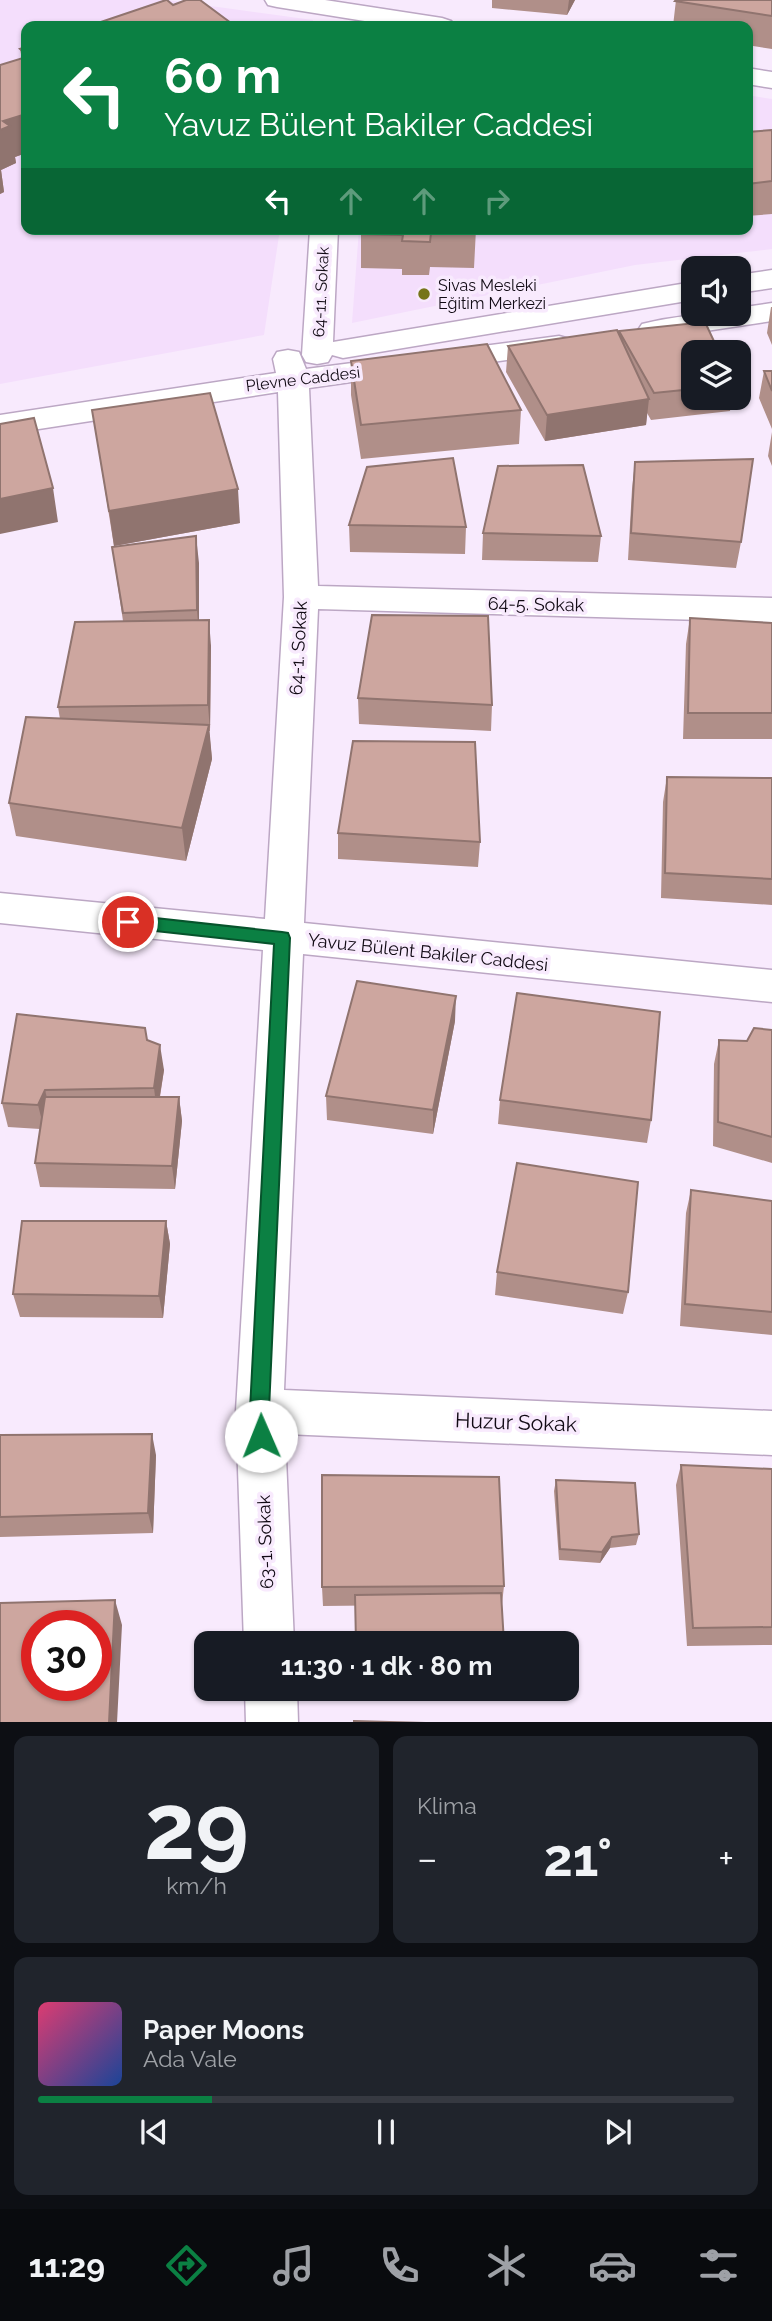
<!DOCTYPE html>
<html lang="tr">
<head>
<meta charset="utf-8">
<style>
	body { margin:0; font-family:Raleway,sans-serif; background:#20242c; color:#f1f3f6; height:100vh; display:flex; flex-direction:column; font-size:26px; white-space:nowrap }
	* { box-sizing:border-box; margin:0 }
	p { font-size:23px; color:#9ea1a6 }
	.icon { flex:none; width:38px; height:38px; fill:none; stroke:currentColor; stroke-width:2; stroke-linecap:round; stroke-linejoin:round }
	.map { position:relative; height:1722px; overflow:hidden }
	.sheet { display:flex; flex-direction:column; gap:14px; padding:14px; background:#0d0f14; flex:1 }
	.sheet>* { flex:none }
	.guide { position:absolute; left:21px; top:21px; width:732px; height:214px; border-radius:14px; box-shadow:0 2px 5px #0004; background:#0b8043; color:#fff; overflow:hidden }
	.controls { position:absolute; left:681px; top:256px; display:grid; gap:14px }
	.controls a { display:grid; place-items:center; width:70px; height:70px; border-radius:14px; background:#171b24; box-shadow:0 2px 5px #0004; font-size:35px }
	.speed { position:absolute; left:21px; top:1610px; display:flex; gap:14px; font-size:35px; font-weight:700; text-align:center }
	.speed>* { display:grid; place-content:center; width:91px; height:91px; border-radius:50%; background:#171b24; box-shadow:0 2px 5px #0004; line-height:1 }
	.speed .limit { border:10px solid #d22; background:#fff; color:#111 }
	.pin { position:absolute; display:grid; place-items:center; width:60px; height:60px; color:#fff; margin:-30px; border:4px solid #fff; border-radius:50%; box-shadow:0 2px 7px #0007 }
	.me { position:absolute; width:77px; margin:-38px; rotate:359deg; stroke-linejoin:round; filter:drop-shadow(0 0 5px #0008) }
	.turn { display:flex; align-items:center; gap:24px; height:147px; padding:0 28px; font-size:32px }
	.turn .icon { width:91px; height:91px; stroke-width:2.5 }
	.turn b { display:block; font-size:49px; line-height:60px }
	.lanes { display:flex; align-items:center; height:66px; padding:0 28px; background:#0003; justify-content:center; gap:35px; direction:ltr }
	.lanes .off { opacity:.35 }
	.big { font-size:52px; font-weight:700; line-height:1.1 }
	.sheet .widget { flex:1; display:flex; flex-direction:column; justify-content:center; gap:10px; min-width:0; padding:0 24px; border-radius:14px; background:#20242c }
	.sheet .dial { align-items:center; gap:0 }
	.dial b { font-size:91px; line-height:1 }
	.song { display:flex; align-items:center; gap:21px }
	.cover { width:84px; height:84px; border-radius:10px; background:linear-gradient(135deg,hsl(340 70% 55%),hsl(220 70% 35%)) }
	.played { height:7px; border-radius:4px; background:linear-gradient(90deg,#0b8043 25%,#363941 25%) }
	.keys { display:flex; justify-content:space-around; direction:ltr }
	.heat { display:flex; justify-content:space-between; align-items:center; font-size:38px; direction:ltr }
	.sheet .tiles { flex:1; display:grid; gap:14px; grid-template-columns:1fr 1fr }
	.widget:last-child { grid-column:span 2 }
	.trip { position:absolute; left:194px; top:1631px; width:385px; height:70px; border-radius:14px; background:#171b24; box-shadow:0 2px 5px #0004; font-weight:700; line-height:70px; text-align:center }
	.menu { display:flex; height:112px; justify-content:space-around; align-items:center; background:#090b0e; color:#9ea1a6 }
	.menu .icon { width:49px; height:49px }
	.menu .on { color:#0b8043 }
	.menu b { font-size:32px; color:#f1f3f6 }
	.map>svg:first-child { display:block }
</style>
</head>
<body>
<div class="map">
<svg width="772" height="1723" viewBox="0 0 772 1723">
	<rect width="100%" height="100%" fill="#f8eafd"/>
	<path fill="#f4defc" d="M 0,0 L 167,0 L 313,20 L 312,26 L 26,26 L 26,229 L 280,229 L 264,335 L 0,384 Z
		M 747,95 L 772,99 L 772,249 L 635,265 L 352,323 L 359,229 L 747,229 Z"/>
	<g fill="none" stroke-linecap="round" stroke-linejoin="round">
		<g stroke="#bca7c4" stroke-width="3">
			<path id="minor" d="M 265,0 L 325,0 L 442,18 L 451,21 L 455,26 L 396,26 L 277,7 L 268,5 Z
				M 747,68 L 772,72 L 772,88 L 747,84 Z
				M 310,229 L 338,229 L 333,342 L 693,282 L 693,300 L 343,358 L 332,355 L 328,362 L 317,364 L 306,362 L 302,355 Z
				M 772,270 L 772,288 L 738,293 L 738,275 Z
				M 772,303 L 772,321 L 653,339 L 642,336 L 638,330 L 642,324 C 674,316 706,313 738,313 L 738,308 Z
				M 559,336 L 570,339 L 574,345 L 570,351 L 309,388 L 318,586 L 772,598 L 772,622 L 318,609 L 304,923 L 772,970 L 772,1002 L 303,954 L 284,1390 L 772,1411 L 772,1455 L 285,1434 L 294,1643 L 244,1643 L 236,1411 L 263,950 L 0,923 L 0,893 L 265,919 L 284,597 L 278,392 L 0,435 L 0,415 L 276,373 L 273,359 L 277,352 L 288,350 L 299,352 L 306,369 Z
				M 245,1689 L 297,1689 L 298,1723 L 246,1723 Z"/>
		</g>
		<use href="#minor" fill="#fff" fill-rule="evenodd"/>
	</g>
	<path fill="#b08f89" d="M 492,0 L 575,0 L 567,15 L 492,8 Z
		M 676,0 L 772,0 L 772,49 L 747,45 L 747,26 L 673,26 Z
		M 26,47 L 26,153 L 15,157 L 16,163 L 1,170 L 4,192 L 0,194 L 0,65 L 22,59 L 20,49 Z
		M 772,130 L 772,214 L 747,216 L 747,132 Z
		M 476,229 L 474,268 L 430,267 L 429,275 L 402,275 L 402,269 L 361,268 L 361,234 Z
		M 771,307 L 772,307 L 772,345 L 767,333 Z
		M 619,331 L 693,352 L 693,397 L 732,397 L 730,411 L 651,420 L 647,413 L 646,425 L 545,441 L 506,372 L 508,346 L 618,333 Z
		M 351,361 L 521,410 L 519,444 L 361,459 L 351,395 Z
		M 764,371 L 772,371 L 772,429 L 759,398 Z
		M 92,410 L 240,523 L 114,546 Z
		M 772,432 L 772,466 L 768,456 Z
		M 635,462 L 741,542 L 736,568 L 628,560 L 632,489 Z
		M 349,525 L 466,527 L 465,554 L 350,552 Z
		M 483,533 L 601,536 L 598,562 L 482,560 Z
		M 112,547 L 199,563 L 199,620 L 211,646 L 210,731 L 209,731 L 212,759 L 186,861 L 16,836 L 9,803 L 60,719 L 58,707 L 123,621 Z
		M 690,618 L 772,623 L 772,739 L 683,739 L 686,644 Z
		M 358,698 L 492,705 L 491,731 L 359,724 Z
		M 667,777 L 772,778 L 772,905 L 661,898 L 663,802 Z
		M 338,833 L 480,842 L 478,867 L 338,859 Z
		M 455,1021 L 433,1134 L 327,1120 L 326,1096 Z
		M 772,1030 L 772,1163 L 713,1146 L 714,1064 L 719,1040 L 747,1041 Z
		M 147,1040 L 164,1070 L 160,1097 L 179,1097 L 182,1121 L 175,1189 L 40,1187 L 35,1163 L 40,1129 L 8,1127 L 2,1103 Z
		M 500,1100 L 651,1120 L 647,1143 L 498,1124 Z
		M 691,1190 L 772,1201 L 772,1335 L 680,1326 L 686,1213 Z
		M 166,1221 L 170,1244 L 163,1318 L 20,1317 L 13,1294 Z
		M 497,1272 L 628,1292 L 623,1314 L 495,1295 Z
		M 0,1435 L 156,1455 L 153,1533 L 0,1537 Z
		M 681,1465 L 772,1469 L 772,1645 L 687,1646 L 676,1485 Z
		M 556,1480 L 639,1534 L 636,1545 L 610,1548 L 600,1563 L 559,1560 L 554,1491 Z
		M 504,1586 L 502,1604 L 323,1606 L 322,1587 Z
		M 356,1689 L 505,1689 L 504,1700 L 356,1701 Z"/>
	<path fill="#90746f" d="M 569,0 L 575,0 L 567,15 Z
		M 26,114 L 26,153 L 15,157 L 16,163 L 1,170 L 4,192 L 0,194 L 0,130 L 3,121 Z
		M 649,399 L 646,425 L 545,441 L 547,415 Z
		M 53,488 L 58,522 L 0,534 L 0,499 Z
		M 238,489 L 240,523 L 114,546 L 109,511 Z
		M 196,536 L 199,563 L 199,636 L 197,610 Z
		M 209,620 L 211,646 L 210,731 L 208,705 Z
		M 209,725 L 212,759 L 186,861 L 182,828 Z
		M 456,996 L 455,1021 L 433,1134 L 433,1110 Z
		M 160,1045 L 164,1070 L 157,1113 L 154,1088 Z
		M 45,1090 L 51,1114 L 44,1129 L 38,1105 Z
		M 179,1097 L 182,1121 L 175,1189 L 172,1166 Z
		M 166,1221 L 170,1244 L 163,1318 L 159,1296 Z
		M 152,1434 L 156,1455 L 153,1533 L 148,1513 Z
		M 612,1537 L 610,1548 L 600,1563 L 602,1552 Z
		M 115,1600 L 122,1625 L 117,1723 L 109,1723 Z"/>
	<path fill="#cda69f" stroke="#90746f" stroke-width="2" fill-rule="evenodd" d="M 166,0 L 167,0 L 173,5 L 186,0 L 200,0 L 235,26 L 89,26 Z
		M 676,0 L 772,0 L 772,16 L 675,1 Z
		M 26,47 L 26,54 L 20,49 Z
		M 26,57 L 26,114 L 3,121 L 10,126 L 0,130 L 0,65 Z
		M 772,130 L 772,181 L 747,184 L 747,132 Z
		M 361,229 L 476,229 L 476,234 L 431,233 L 430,242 L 402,241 L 403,235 L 361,234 Z
		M 705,322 L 719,352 L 693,352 L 693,389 L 654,393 L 619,331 Z
		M 617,330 L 649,399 L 547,415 L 508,346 Z
		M 487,344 L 521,410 L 361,425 L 351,361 Z
		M 764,371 L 772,371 L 772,391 Z
		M 210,393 L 238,489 L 109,511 L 92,410 Z
		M 34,418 L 53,488 L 0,499 L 0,424 Z
		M 453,458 L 466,527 L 349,525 L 367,467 Z
		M 753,459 L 741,542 L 631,533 L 635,462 Z
		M 583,465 L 601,536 L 483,533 L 498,466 Z
		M 196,536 L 197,610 L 123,613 L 112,547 Z
		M 372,615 L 488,616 L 492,705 L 358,698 Z
		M 690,618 L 772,623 L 772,713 L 688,713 Z
		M 209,620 L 208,705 L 58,707 L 75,622 Z
		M 26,717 L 209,725 L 182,828 L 9,803 Z
		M 353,741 L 475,742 L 480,842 L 338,833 Z
		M 667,777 L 772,778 L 772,879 L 665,873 Z
		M 357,981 L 456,996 L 433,1110 L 326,1096 Z
		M 517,993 L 660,1012 L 651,1120 L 500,1100 Z
		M 17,1014 L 145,1028 L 147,1040 L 160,1045 L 154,1088 L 45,1090 L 38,1105 L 2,1103 Z
		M 754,1028 L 772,1030 L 772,1137 L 718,1122 L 719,1040 L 747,1041 Z
		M 45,1097 L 179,1097 L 172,1166 L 35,1163 Z
		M 517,1163 L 638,1182 L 628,1292 L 497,1272 Z
		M 691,1190 L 772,1201 L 772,1312 L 685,1304 Z
		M 22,1221 L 166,1221 L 159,1296 L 13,1294 Z
		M 152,1434 L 148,1513 L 0,1517 L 0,1435 Z
		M 681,1465 L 772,1469 L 772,1627 L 693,1628 Z
		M 322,1475 L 499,1477 L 504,1586 L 322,1587 Z
		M 556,1480 L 635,1483 L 639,1534 L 612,1537 L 602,1552 L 560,1549 Z
		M 501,1593 L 504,1643 L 356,1643 L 355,1595 Z
		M 115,1600 L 109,1723 L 0,1723 L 0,1603 ZM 37,1626 L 96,1626 L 96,1685 L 37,1685 Z
		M 354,1721 L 426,1723 L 354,1723 Z"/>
	<path fill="#0b8043" stroke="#07532c" stroke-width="2" d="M 128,915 L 282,932 L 288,933 L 290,938 L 269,1410 L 271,1436 L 268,1443 L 261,1446 L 254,1443 L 250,1410 L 274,944 L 128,928 L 120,922 Z"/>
	<circle fill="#767419" stroke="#f8eafd" stroke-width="2.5" cx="424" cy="294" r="7"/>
	<g text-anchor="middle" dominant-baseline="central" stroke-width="7" stroke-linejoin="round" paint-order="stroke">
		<g font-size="16" fill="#110a14" stroke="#f8eafd" text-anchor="start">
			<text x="438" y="285">Sivas Mesleki<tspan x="438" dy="18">Eğitim Merkezi</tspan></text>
		</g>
		<g font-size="16" fill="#110a14" stroke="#f8eafd">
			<text transform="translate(321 292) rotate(-87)">64-11. Sokak</text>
			<text transform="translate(303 379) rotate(-7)">Plevne Caddesi</text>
		</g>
		<g font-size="18" fill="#110a14" stroke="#f8eafd">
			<text transform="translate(536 604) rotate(1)">64-5. Sokak</text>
			<text transform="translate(298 648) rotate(-87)">64-1. Sokak</text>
			<text transform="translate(428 952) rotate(6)">Yavuz Bülent Bakiler Caddesi</text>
			<text transform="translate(265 1542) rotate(-92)">63-1. Sokak</text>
		</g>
		<g font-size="21" fill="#110a14" stroke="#f8eafd">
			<text transform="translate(516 1422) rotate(2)">Huzur Sokak</text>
		</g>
	</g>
</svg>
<div class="controls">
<a><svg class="icon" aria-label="sound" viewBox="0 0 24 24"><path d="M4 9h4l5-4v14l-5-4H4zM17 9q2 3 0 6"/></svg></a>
<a><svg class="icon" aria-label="layers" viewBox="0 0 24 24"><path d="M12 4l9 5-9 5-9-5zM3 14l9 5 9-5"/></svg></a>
</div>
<div class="speed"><div class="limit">30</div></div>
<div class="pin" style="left:128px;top:922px;background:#d93025"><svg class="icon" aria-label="arrive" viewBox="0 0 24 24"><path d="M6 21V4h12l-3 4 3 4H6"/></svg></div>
<svg class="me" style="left:261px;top:1436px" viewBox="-20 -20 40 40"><circle r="19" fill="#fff"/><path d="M0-13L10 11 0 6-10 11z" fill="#0b8043"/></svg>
<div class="trip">11:30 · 1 dk · 80 m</div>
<div class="guide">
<div class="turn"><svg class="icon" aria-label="left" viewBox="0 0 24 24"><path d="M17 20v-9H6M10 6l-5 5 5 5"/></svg><div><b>60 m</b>Yavuz Bülent Bakiler Caddesi</div></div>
<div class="lanes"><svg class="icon" aria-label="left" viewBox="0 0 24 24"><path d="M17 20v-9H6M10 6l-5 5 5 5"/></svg><svg class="icon off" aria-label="ahead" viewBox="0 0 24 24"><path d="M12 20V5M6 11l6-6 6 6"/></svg><svg class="icon off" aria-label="ahead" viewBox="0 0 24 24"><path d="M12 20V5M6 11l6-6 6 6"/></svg><svg class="icon off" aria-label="right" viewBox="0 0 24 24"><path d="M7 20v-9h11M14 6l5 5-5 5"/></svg></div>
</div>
</div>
<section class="sheet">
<div class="tiles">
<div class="widget dial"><b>29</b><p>km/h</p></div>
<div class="widget"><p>Klima</p>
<div class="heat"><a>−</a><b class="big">21°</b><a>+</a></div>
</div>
<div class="widget">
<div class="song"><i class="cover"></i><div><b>Paper Moons</b><p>Ada Vale</p></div></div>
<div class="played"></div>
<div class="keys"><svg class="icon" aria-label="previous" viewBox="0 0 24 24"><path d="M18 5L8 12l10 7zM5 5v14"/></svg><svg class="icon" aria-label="pause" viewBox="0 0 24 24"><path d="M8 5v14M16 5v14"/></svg><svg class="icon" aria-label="next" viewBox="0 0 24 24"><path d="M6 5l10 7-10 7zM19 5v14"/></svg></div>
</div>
</div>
</section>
<nav class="menu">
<b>11:29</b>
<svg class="icon on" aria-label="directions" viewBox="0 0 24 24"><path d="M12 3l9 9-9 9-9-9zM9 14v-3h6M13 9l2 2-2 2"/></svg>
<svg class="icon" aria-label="music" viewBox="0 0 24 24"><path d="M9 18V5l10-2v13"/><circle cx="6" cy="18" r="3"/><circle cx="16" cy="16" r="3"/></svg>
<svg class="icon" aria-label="phone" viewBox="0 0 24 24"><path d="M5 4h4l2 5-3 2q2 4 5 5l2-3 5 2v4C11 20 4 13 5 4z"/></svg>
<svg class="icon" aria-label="climate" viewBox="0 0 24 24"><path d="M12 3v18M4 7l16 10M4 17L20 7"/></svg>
<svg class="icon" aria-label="car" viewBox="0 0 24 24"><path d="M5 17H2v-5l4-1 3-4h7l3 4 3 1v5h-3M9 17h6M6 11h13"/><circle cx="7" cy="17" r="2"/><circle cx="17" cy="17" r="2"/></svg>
<svg class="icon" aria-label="filters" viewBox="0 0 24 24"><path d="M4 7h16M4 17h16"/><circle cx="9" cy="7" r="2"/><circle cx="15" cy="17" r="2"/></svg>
</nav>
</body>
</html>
